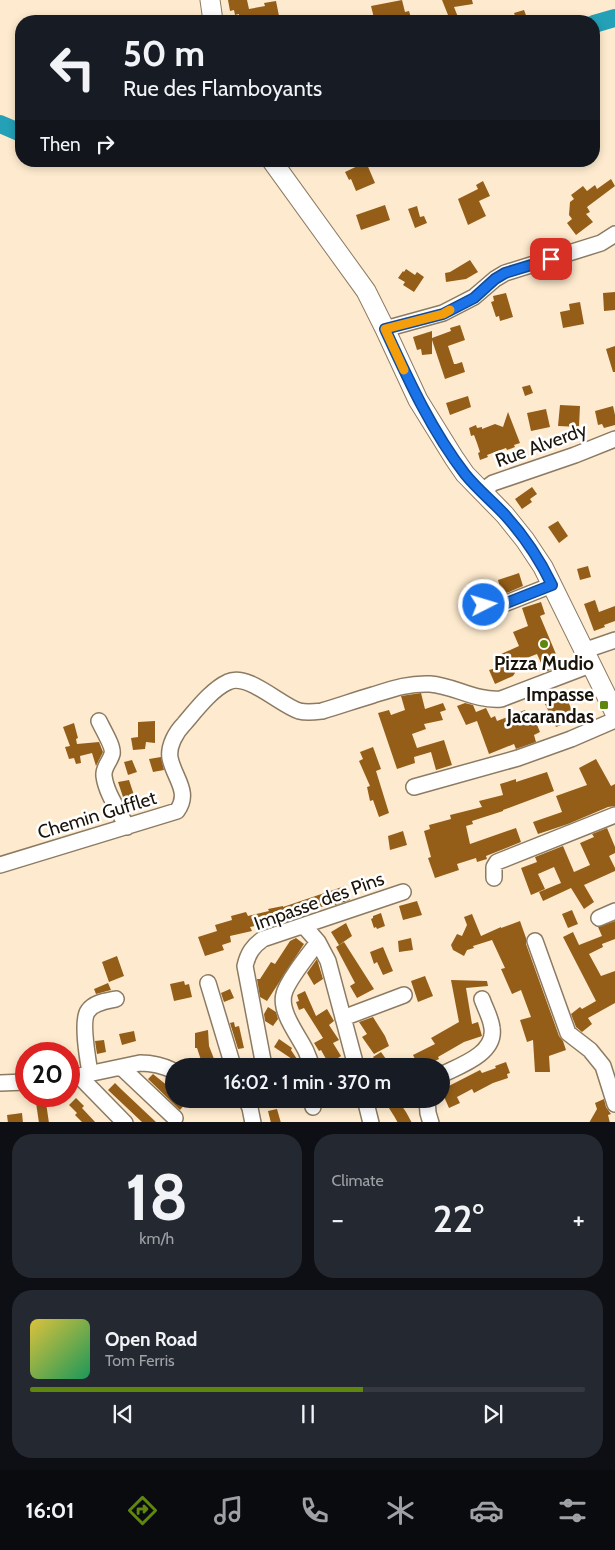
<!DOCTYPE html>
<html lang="en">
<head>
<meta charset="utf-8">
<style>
	body { margin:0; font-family:Cabin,sans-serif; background:#242831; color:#f1f3f6; height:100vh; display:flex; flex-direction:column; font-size:19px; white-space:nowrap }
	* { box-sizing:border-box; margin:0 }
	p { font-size:16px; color:#9ea1a6 }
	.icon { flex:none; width:28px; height:28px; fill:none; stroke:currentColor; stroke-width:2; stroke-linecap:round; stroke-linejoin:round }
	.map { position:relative; height:1122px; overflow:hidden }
	.sheet { display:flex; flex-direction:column; gap:12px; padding:12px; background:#0d0f14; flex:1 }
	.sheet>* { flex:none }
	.hud { position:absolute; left:15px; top:15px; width:585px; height:152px; border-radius:20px; box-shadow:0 2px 8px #0003; background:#171b24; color:#f1f3f6; overflow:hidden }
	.speed { position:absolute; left:15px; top:1042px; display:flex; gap:10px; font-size:25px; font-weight:700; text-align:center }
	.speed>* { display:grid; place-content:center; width:65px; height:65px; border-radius:50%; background:#171b24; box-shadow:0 2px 8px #0003; line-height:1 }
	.speed .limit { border:8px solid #d22; background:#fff; color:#111 }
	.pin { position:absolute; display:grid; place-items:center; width:42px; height:42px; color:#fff; margin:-21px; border-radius:10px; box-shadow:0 2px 8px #0006 }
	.me { position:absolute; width:55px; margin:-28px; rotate:85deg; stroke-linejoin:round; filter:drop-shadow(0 0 4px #0008) }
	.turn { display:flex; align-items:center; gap:18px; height:105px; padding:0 25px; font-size:22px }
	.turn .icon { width:65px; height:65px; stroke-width:2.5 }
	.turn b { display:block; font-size:35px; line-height:42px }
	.then { display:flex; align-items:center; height:48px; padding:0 25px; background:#0003; gap:10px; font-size:19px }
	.big { font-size:38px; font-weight:600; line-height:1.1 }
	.sheet .widget { flex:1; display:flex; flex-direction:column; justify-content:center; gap:8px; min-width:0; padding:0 18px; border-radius:20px; background:#242831 }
	.sheet .dial { align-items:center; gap:0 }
	.dial b { font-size:65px; line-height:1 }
	.song { display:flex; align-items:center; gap:15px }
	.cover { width:60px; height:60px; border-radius:8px; background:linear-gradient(135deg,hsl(50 70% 55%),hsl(150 70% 35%)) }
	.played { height:5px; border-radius:2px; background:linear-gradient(90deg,#5f860d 60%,#363941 60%) }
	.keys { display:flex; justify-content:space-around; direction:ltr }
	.heat { display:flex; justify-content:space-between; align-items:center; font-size:28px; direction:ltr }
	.sheet .tiles { flex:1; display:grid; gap:12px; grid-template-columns:1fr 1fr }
	.widget:last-child { grid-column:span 2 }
	.trip { position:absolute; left:165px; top:1058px; width:285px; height:50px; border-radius:25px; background:#171b24; box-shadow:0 2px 8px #0003; font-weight:600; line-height:50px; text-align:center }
	.menu { display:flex; height:80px; justify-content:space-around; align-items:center; background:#090b0e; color:#9ea1a6 }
	.menu .icon { width:35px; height:35px }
	.menu .active { color:#5f860d }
	.menu b { font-size:22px; color:#f1f3f6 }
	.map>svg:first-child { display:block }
</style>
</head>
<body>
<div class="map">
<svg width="615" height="1123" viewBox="0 0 615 1123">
	<rect width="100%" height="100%" fill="#feebcf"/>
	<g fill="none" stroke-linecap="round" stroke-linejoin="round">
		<path stroke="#24a1b7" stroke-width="18" d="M 594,24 L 615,18
			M 0,124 L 21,133"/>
	</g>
	<path fill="#945e18" d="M 228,0 L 247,0 L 249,9 L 265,6 L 264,3 L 276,1 L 280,21 L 239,21 L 239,14 L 235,15 L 234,10 L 230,11 Z
		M 402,0 L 405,12 L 409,11 L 412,21 L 383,21 L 383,16 L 374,18 L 371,6 Z
		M 442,0 L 472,0 L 473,4 L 454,7 L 458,17 L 450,20 Z
		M 524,10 L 527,18 L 517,21 L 514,13 Z
		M 366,162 L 375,183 L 356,191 L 351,179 L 349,180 L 345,172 Z
		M 611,179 L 615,186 L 587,207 L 590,212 L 586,214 L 593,222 L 576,235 L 567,223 L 572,219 L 569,215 L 570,202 L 574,199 L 571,195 L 583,186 L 587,191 L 595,185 L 597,189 Z
		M 483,181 L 490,196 L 479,201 L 486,216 L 468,225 L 458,199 L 478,189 L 476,185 Z
		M 385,205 L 390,220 L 361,230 L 356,215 Z
		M 417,206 L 420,217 L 424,216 L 427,223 L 415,228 L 408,209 Z
		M 470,260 L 478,272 L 466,279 L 446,282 L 445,273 L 450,272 Z
		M 406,269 L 415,275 L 417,272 L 424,277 L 414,292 L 403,285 L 405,282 L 398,278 L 403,271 L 404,272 Z
		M 615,292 L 615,310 L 604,311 L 603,293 Z
		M 506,293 L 513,317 L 500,321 L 499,316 L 496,317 L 491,302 L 494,301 L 493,296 Z
		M 580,302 L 584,324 L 563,328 L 560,312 L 570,310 L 569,304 Z
		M 460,325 L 465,340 L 448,346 L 454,364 L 456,364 L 462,362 L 465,372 L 445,379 L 432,340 L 432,354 L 422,355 L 421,349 L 417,350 L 413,337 L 432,331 L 432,338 L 451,331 L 450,328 Z
		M 615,346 L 615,372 L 613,372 L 606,349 Z
		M 530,385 L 533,393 L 525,396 L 522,387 Z
		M 468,396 L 471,407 L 450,415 L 446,403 Z
		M 560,405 L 580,406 L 579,427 L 558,426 Z
		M 613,406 L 615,415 L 615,425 L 604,428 L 602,424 L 598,425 L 595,411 Z
		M 546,409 L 550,427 L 531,431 L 527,413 Z
		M 508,412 L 520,443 L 514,445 L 515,447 L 507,450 L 506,448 L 487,455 L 488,457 L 480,460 L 478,453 L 480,452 L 477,443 L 474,435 L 471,436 L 469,428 L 476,425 L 477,428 L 482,427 L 482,429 L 495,424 L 503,427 Z
		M 532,487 L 537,494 L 530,499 L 532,502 L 522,509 L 515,499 Z
		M 558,521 L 568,536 L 559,543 L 548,527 Z
		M 588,566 L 591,577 L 580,580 L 577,569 Z
		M 519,573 L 523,586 L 502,595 L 498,580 Z
		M 474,584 L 479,597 L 475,601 L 471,603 L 465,587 Z
		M 595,600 L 599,612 L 615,606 L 615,621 L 604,625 L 605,627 L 594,631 L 584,604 Z
		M 541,602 L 545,614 L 540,616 L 561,666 L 545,672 L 537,654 L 519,661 L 518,665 L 512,667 L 515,673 L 513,676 L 495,684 L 489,670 L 496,668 L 501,654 L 519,646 L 513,632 L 528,626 L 522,608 Z
		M 421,693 L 425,709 L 443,703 L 446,710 L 440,712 L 443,720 L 424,724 L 426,729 L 412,734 L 417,748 L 444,740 L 452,765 L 436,770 L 431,752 L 414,757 L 415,763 L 397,769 L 378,713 L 389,710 L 391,715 L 405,710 L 401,696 Z
		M 565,695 L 576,719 L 556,727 L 545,704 Z
		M 465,703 L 473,705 L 476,712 L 486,708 L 491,718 L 495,716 L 497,721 L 525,710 L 528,717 L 533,715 L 540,732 L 534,735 L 536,742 L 516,749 L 514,744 L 489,754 L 477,721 L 466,725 L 457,706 Z
		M 155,721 L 155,743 L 146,742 L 145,749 L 133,750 L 131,738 L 138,737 L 138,722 Z
		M 74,723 L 78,738 L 76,739 L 77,744 L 99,742 L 103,752 L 96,766 L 92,753 L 80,756 L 81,763 L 76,764 L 74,758 L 69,759 L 65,747 L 70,746 L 63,727 Z
		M 373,747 L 381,769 L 376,771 L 389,813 L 379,817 L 373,800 L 370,801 L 367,787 L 370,786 L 359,761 L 363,759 L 360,752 Z
		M 161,757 L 164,770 L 153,772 L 149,759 Z
		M 596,759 L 611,786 L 615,784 L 615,806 L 608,807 L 568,824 L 538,834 L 533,822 L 562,812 L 556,796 L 587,785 L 579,768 Z
		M 132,760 L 137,772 L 128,775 L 124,762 Z
		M 547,772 L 554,791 L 503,810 L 503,811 L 472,821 L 473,824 L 466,826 L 470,844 L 516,828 L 521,842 L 486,856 L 487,859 L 477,862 L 476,858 L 457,864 L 459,870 L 435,878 L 428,858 L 431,857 L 424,831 L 430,829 L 429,825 L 451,819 L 450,815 L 482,807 L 479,801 L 503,795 L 500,784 L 516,779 L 516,782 Z
		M 129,780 L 137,804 L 126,806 L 118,782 Z
		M 607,828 L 615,847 L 615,853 L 609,856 L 615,868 L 615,871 L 584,885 L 594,902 L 584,909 L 571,888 L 543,901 L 539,892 L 561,883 L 554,867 L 538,874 L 545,889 L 531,895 L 521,868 L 537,862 L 535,857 L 563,846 L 574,872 L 590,865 L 580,843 L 594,837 L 592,834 Z
		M 403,831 L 407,845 L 390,850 L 388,836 Z
		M 345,886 L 350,900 L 335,905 L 334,903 L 314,909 L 313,907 L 285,916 L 286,919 L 250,927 L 252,931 L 230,936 L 231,942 L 222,945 L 224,950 L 205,956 L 198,937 L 217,931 L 215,925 L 232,920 L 231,916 L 246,912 L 248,916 L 269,911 L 268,909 L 283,906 L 283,907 Z
		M 417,901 L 422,915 L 403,920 L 399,906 Z
		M 572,910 L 578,924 L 568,928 L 562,914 Z
		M 381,913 L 385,926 L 377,929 L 376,927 L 374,928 L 371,919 L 373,918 L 373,916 Z
		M 472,914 L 481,936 L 501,927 L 501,928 L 520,921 L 526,938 L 526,944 L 559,1036 L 563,1041 L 566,1050 L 549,1056 L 550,1072 L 535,1072 L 533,1040 L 527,1042 L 520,1020 L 531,1017 L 521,990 L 512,994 L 501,969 L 505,968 L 492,940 L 473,946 L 474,948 L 467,950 L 464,956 L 453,950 L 451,945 L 457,934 L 462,936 L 467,925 L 464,917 Z
		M 615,921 L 615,939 L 602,944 L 603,947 L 589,954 L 601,976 L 615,971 L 615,1003 L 588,1018 L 592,1024 L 582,1032 L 576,1027 L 571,1014 L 580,1007 L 582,1009 L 596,1001 L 563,937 L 573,932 L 579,945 L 602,936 L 598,927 Z
		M 346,923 L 352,936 L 339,945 L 331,932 Z
		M 296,938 L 304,944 L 267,1001 L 260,997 L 257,979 L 260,979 L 271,962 L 275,964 L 290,941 Z
		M 411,938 L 413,950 L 399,952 L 398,941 Z
		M 344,942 L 374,989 L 357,998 L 350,986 L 355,983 L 336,947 Z
		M 383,947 L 393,971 L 383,975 L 377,962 L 374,964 L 370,952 Z
		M 117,956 L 124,976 L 109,982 L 102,962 Z
		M 317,959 L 323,979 L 314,985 L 307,973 Z
		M 425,976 L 433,996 L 418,1002 L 411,981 Z
		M 451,980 L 487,981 L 488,986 L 466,988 L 472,1024 L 478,1022 L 482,1036 L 464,1042 L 438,1057 L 439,1059 L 425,1066 L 422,1062 L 418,1065 L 413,1055 L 435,1044 L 431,1038 L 459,1022 Z
		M 184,981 L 185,985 L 189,984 L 192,997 L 174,1001 L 170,984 Z
		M 108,983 L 111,990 L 96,994 L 94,989 Z
		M 230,989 L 234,998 L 224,1002 L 221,993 Z
		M 305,991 L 316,1016 L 327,1009 L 334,1021 L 329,1025 L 339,1040 L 333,1043 L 341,1056 L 335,1060 L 339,1066 L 330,1066 L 321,1050 L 319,1051 L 314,1043 L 323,1038 L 304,1008 L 299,1010 L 296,1002 L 299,1001 L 297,995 Z
		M 268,1007 L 276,1012 L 278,1019 L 273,1026 L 265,1021 L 264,1014 Z
		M 373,1017 L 385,1036 L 389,1046 L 374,1054 L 362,1037 L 367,1034 L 359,1022 Z
		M 234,1022 L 235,1027 L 239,1026 L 244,1048 L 238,1049 L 230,1023 Z
		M 208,1030 L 209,1046 L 216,1064 L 203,1066 L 197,1048 L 195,1048 L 195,1033 Z
		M 134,1031 L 136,1041 L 122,1045 L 119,1034 Z
		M 279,1039 L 292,1048 L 291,1050 L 301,1065 L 274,1047 Z
		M 104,1040 L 106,1052 L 97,1054 L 95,1041 Z
		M 381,1052 L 391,1066 L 368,1066 L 376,1061 L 373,1057 Z
		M 506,1062 L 510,1073 L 507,1074 L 508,1078 L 493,1083 L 474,1093 L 472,1089 L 457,1097 L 460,1103 L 449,1108 L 441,1090 L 480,1070 L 482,1073 L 496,1068 L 495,1066 Z
		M 153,1074 L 174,1091 L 174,1099 L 182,1099 L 186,1103 L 180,1110 L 148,1079 Z
		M 115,1083 L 122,1090 L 157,1123 L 143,1123 L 108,1090 Z
		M 35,1096 L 45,1096 L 49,1123 L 39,1123 Z
		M 76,1098 L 84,1106 L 79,1111 L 82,1108 L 96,1123 L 83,1123 L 75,1115 L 77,1113 L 69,1105 Z
		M 397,1099 L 406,1112 L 412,1123 L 398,1123 L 394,1116 L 387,1105 Z
		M 604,1099 L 606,1107 L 611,1114 L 608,1115 L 610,1123 L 589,1123 L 597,1109 L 595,1103 Z
		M 277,1109 L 281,1123 L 271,1123 L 268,1111 Z
		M 22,1113 L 23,1123 L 8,1123 L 7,1115 Z"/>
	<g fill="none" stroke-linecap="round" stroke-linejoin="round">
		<g stroke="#8c7b62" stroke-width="18">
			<path id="minor" d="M 385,329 L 443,313 L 474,297 L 495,279 L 505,273 L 601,243 L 615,234
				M 481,492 L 493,483 L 575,455 L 615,439
				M 484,605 L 504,604 L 552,585
				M 583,651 L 615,640
				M 99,721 C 102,728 114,747 112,754 C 110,762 103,767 104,776 C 106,793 119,811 127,827
				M 414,787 L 518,758 L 571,739 L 615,720
				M 0,865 L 177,811 C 191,792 174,778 170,758 C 168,746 176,732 184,724 C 196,710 212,689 228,682 C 247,672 280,705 299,711 C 307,713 314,712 322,711 C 339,706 356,700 373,695 C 392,689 409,683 430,684 C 455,686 475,701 501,699 L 590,665
				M 494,878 L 494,867 L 497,862 L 615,815
				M 599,918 L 615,911
				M 304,926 L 318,942 L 328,961 L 356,1066
				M 535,941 L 568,1033 L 590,1050 L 603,1066 L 615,1104
				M 208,983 L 233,1066
				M 343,1018 L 404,995
				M 264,1066 L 245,966 C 248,953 253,946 263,939 L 403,892
				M 312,1066 C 310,1061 308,1056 306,1051 C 299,1036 279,1012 284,994 C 287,981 309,954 318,942
				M 121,1067 L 175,1118
				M 90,1073 C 88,1061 81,1020 88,1011 C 94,1002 107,1001 116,999
				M 441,1075 C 459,1066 496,1054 492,1028 C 491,1018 485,1008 482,999
				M 79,1076 L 125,1123
				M 69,1078 L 140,1063 C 153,1063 162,1065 174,1071
				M 0,1083 L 26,1082
				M 246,1099 L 250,1108 L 253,1123
				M 365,1099 L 371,1123
				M 427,1099 L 428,1113 L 431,1123
				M 313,1107 L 314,1099"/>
		</g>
		<g stroke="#8c7b62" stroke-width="21">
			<path id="major" d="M 210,0 L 213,21
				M 272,161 L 366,291 L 385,329 L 418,400 L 454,458 L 465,474 L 505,515 L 525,540 L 543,567 L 615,713"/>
		</g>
		<use href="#minor" stroke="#fff" stroke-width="15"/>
		<use href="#major" stroke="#fff" stroke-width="19"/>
	</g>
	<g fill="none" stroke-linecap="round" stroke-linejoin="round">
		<g stroke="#114b97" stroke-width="12">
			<path id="route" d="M 484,605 L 504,604 L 552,585 C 540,560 524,536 505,515 C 492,501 477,489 465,474 C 431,430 408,379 385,329 L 443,314 L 474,298 L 495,279 L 505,273 L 551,259"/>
		</g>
		<use href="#route" stroke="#1a73e8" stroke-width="9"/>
		<path stroke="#f59e0b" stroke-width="9" d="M 404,370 L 385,329 L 443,314 L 450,310"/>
	</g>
	<g fill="#5f860d" stroke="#fff" stroke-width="2">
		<circle cx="544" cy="644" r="5"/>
		<rect x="599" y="700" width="10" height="10" rx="2.5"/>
	</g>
	<g text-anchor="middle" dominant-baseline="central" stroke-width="5" stroke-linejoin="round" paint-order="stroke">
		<g font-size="19" fill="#1a1309" stroke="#fff">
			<text transform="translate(541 445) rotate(-20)">Rue Alverdy</text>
			<text transform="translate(97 815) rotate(-17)">Chemin Gufflet</text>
			<text transform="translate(319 901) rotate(-20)">Impasse des Pins</text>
		</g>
		<g font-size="19" font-weight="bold" fill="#1a1309" stroke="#fff">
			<text x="544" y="663">Pizza Mudio</text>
			<text x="594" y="694" text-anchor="end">Impasse<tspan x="594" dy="22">Jacarandas</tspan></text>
		</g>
	</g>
</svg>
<div class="speed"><div class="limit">20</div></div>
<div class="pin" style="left:551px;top:259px;background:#d93025"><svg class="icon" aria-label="arrive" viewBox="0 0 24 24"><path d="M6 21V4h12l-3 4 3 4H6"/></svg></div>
<svg class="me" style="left:484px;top:605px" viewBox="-20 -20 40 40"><circle r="17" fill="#1a73e8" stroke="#fff" stroke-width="3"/><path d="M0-11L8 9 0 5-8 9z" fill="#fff"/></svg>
<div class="trip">16:02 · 1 min · 370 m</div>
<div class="hud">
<div class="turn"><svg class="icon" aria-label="left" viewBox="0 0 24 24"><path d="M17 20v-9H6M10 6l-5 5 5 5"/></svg><div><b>50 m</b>Rue des Flamboyants</div></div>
<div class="then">Then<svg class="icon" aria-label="right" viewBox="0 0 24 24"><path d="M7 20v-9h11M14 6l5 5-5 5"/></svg></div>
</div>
</div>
<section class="sheet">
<div class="tiles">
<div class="widget dial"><b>18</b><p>km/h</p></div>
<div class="widget"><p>Climate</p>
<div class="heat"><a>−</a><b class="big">22°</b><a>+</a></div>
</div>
<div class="widget">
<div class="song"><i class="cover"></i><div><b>Open Road</b><p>Tom Ferris</p></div></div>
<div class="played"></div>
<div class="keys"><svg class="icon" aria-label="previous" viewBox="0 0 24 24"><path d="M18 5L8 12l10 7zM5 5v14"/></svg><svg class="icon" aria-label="pause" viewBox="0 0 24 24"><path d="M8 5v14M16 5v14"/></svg><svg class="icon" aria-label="next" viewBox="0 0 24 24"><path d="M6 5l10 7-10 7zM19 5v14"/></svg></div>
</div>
</div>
</section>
<nav class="menu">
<b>16:01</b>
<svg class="icon active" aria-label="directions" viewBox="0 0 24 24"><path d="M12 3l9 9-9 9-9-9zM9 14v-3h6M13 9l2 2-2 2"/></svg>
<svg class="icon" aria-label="music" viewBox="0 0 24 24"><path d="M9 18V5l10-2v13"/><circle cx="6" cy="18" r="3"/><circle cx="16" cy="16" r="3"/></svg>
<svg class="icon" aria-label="phone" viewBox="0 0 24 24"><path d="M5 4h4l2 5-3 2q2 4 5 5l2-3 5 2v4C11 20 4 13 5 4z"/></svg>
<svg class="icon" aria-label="climate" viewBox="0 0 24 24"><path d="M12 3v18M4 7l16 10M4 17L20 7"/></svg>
<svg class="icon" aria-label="car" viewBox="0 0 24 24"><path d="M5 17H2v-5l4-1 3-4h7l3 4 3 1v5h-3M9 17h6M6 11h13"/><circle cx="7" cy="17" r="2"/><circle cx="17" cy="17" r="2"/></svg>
<svg class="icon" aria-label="filters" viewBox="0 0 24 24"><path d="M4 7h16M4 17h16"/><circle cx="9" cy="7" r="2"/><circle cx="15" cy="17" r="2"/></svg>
</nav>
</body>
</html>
